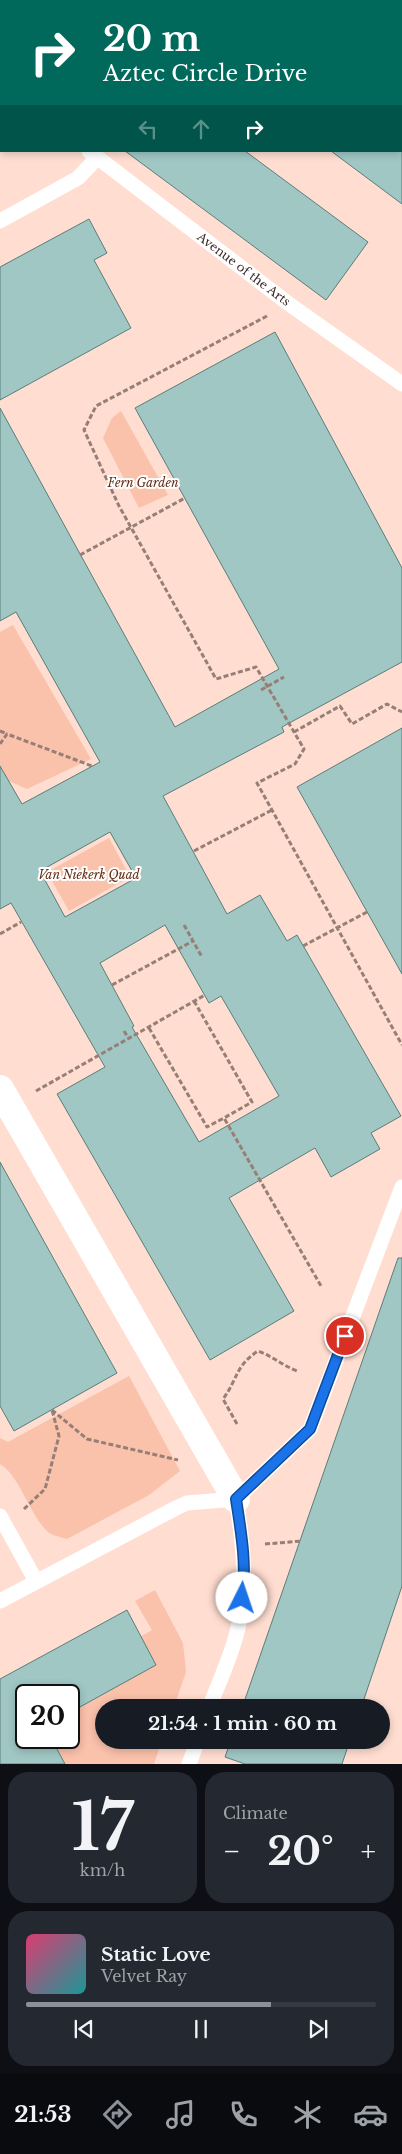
<!DOCTYPE html>
<html lang="en">
<head>
<meta charset="utf-8">
<style>
	body { margin:0; font-family:"Libre Baskerville",serif; background:#242831; color:#f1f3f6; height:100vh; display:flex; flex-direction:column; font-size:19px; white-space:nowrap }
	* { box-sizing:border-box; margin:0 }
	p { font-size:16px; color:#9ea1a6 }
	.icon { flex:none; width:28px; height:28px; fill:none; stroke:currentColor; stroke-width:2; stroke-linecap:round; stroke-linejoin:round }
	.map { position:relative; height:1764px; overflow:hidden }
	.panel { display:flex; flex-direction:column; gap:8px; padding:8px; background:#0d0f14; flex:1 }
	.panel>* { flex:none }
	.banner { position:absolute; left:0px; top:0px; width:402px; height:152px; box-shadow:0 2px 8px #0003; background:#00695c; color:#fff; overflow:hidden }
	.speed { position:absolute; left:15px; top:1684px; display:flex; gap:10px; font-size:25px; font-weight:700; text-align:center }
	.speed>* { display:grid; place-content:center; width:65px; height:65px; border-radius:50%; background:#171b24; box-shadow:0 2px 8px #0003; line-height:1 }
	.speed .limit { border:2px solid #111; border-radius:8px; background:#fff; color:#111 }
	.pin { position:absolute; display:grid; place-items:center; width:42px; height:42px; color:#fff; margin:-21px; border:2px solid #fff; border-radius:50%; box-shadow:0 1px 5px #0007 }
	.me { position:absolute; width:55px; margin:-28px; rotate:4deg; stroke-linejoin:round; filter:drop-shadow(0 0 4px #0008) }
	.turn { display:flex; align-items:center; gap:18px; height:105px; padding:0 20px; font-size:22px }
	.turn .icon { width:65px; height:65px; stroke-width:2.5 }
	.turn b { display:block; font-size:35px; line-height:42px }
	.lanes { display:flex; align-items:center; height:48px; padding:0 20px; background:#0003; justify-content:center; gap:25px; direction:ltr }
	.lanes .off { opacity:.35 }
	.big { font-size:38px; font-weight:700; line-height:1.1 }
	.panel .card { flex:1; display:flex; flex-direction:column; justify-content:center; gap:8px; min-width:0; padding:0 18px; border-radius:20px; background:#242831 }
	.panel .dial { align-items:center; gap:0 }
	.dial b { font-size:65px; line-height:1 }
	.song { display:flex; align-items:center; gap:15px }
	.cover { width:60px; height:60px; border-radius:8px; background:linear-gradient(135deg,hsl(340 70% 55%),hsl(180 70% 35%)) }
	.played { height:5px; border-radius:2px; background:linear-gradient(90deg,#8c9099 70%,#363941 70%) }
	.keys { display:flex; justify-content:space-around; direction:ltr }
	.heat { display:flex; justify-content:space-between; align-items:center; font-size:28px; direction:ltr }
	.panel .tiles { flex:1; display:grid; gap:8px; grid-template-columns:1fr 1fr }
	.card:last-child { grid-column:span 2 }
	.trip { position:absolute; left:95px; top:1699px; width:295px; height:50px; border-radius:25px; background:#171b24; box-shadow:0 2px 8px #0003; font-weight:700; line-height:50px; text-align:center }
	.dock { display:flex; height:80px; justify-content:space-around; align-items:center; background:#090b0e; color:#9ea1a6 }
	.dock .icon { width:35px; height:35px }
	.dock .selected { color:#8c9099 }
	.dock b { font-size:22px; color:#f1f3f6 }
	.map>svg:first-child { display:block }
</style>
</head>
<body>
<div class="map">
<svg width="402" height="1764" viewBox="0 0 402 1764">
	<rect width="100%" height="100%" fill="#ffddd0"/>
	<path fill="#fac1ab" d="M 121,411 L 168,495 L 139,508 L 103,438 L 112,418 Z
		M 13,625 L 91,759 L 27,789 L 7,780 L 0,784 L 0,632 Z
		M 109,838 L 130,877 L 69,911 L 47,872 Z
		M 129,1376 L 180,1471 L 149,1495 L 67,1539 C 61,1537 53,1536 48,1532 C 29,1514 20,1476 0,1464 L 0,1438 L 8,1442 Z
		M 155,1590 L 183,1643 L 186,1672 L 174,1707 L 104,1708 L 104,1740 L 162,1740 L 154,1764 L 65,1764 L 40,1748 L 34,1738 L 69,1738 L 69,1713 L 155,1665 L 140,1637 L 152,1630 L 135,1601 Z"/>
	<path fill="#a0c7c4" stroke="#597e7a" fill-rule="evenodd" d="M 125,151 L 245,151 L 368,242 L 326,300 Z
		M 331,151 L 402,151 L 402,204 Z
		M 89,219 L 107,253 L 94,260 L 131,328 L 0,400 L 0,267 Z
		M 275,332 L 402,568 L 402,662 L 282,727 L 284,732 L 163,796 L 227,914 L 260,895 L 287,941 L 297,935 L 401,1116 L 371,1133 L 380,1149 L 331,1177 L 315,1148 L 229,1198 L 294,1311 L 210,1360 L 57,1094 L 105,1067 L 11,903 L 0,909 L 0,766 L 22,804 L 100,762 L 16,612 L 0,621 L 0,408 L 175,727 L 279,669 L 135,408 ZM 110,832 L 136,878 L 65,917 L 40,871 ZM 165,925 L 209,1003 L 221,996 L 279,1096 L 199,1142 L 132,1027 L 134,1026 L 100,963 Z
		M 402,728 L 402,974 L 297,787 Z
		M 0,1162 L 117,1373 L 14,1431 L 0,1406 Z
		M 398,1258 L 402,1258 L 402,1586 L 361,1708 L 242,1708 Z
		M 127,1610 L 156,1665 L 69,1713 L 69,1695 L 26,1695 L 26,1738 L 51,1738 L 65,1764 L 0,1764 L 0,1679 Z
		M 231,1740 L 350,1740 L 342,1764 L 245,1764 L 225,1757 Z"/>
	<g fill="none" stroke-linecap="round" stroke-linejoin="round">
		<path stroke="#967f76" stroke-width="3" stroke-dasharray="5 2.5" stroke-linecap="butt" d="M 267,316 L 96,406 L 84,430 L 119,506 L 216,679 L 256,667 L 304,749 L 295,764 L 257,783 L 402,1045
			M 80,555 L 185,498
			M 261,690 L 284,677
			M 0,731 L 7,734
			M 294,732 L 340,706 L 352,724 L 387,704 L 402,712
			M 0,744 L 7,734 L 92,766
			M 194,851 L 272,810
			M 184,925 L 202,957
			M 0,934 L 21,922
			M 303,946 L 367,912
			M 112,985 L 193,941
			M 194,1001 L 252,1102 L 224,1118 L 321,1286
			M 149,1028 L 207,1127 L 224,1118
			M 124,1031 L 129,1039
			M 36,1091 L 205,995
			M 52,1410 L 87,1439 L 178,1460
			M 237,1424 L 223,1399 C 238,1379 235,1366 258,1351 C 272,1356 282,1365 297,1371
			M 24,1509 L 45,1489 L 59,1436 L 52,1410
			M 265,1544 L 302,1541"/>
		<path stroke="#fff" stroke-width="15" d="M 0,85 L 1,86
			M 89,151 L 289,304 L 402,384
			M 0,221 L 78,178 L 97,158
			M 0,1516 L 36,1581
			M 0,1601 L 176,1508 L 187,1503 L 236,1499
			M 209,1708 C 219,1682 232,1655 238,1628 C 248,1585 243,1542 236,1499 L 310,1429 L 402,1187
			M 189,1764 L 198,1740"/>
		<path stroke="#fff" stroke-width="28" d="M 0,1089 L 236,1499"/>
	</g>
	<g fill="none" stroke-linecap="round" stroke-linejoin="round">
		<g stroke="#114b97" stroke-width="12">
			<path id="route" d="M 242,1598 C 247,1564 241,1532 236,1499 L 310,1429 L 345,1336"/>
		</g>
		<use href="#route" stroke="#1a73e8" stroke-width="9"/>
	</g>
	<g text-anchor="middle" dominant-baseline="central" stroke-width="4" stroke-linejoin="round" paint-order="stroke">
		<g font-size="12" fill="#392c27" stroke="#fff">
			<text transform="translate(244 269) rotate(37)">Avenue of the Arts</text>
		</g>
		<g font-size="12" font-style="italic" fill="#632c14" stroke="#fff">
			<text x="143" y="482">Fern Garden</text>
			<text x="89" y="874">Van Niekerk Quad</text>
		</g>
	</g>
</svg>
<div class="speed"><div class="limit">20</div></div>
<div class="pin" style="left:345px;top:1336px;background:#d93025"><svg class="icon" aria-label="arrive" viewBox="0 0 24 24"><path d="M6 21V4h12l-3 4 3 4H6"/></svg></div>
<svg class="me" style="left:242px;top:1598px" viewBox="-20 -20 40 40"><circle r="19" fill="#fff"/><path d="M0-13L10 11 0 6-10 11z" fill="#1a73e8"/></svg>
<div class="trip">21:54 · 1 min · 60 m</div>
<div class="banner">
<div class="turn"><svg class="icon" aria-label="right" viewBox="0 0 24 24"><path d="M7 20v-9h11M14 6l5 5-5 5"/></svg><div><b>20 m</b>Aztec Circle Drive</div></div>
<div class="lanes"><svg class="icon off" aria-label="left" viewBox="0 0 24 24"><path d="M17 20v-9H6M10 6l-5 5 5 5"/></svg><svg class="icon off" aria-label="ahead" viewBox="0 0 24 24"><path d="M12 20V5M6 11l6-6 6 6"/></svg><svg class="icon" aria-label="right" viewBox="0 0 24 24"><path d="M7 20v-9h11M14 6l5 5-5 5"/></svg></div>
</div>
</div>
<section class="panel">
<div class="tiles">
<div class="card dial"><b>17</b><p>km/h</p></div>
<div class="card"><p>Climate</p>
<div class="heat"><a>−</a><b class="big">20°</b><a>+</a></div>
</div>
<div class="card">
<div class="song"><i class="cover"></i><div><b>Static Love</b><p>Velvet Ray</p></div></div>
<div class="played"></div>
<div class="keys"><svg class="icon" aria-label="previous" viewBox="0 0 24 24"><path d="M18 5L8 12l10 7zM5 5v14"/></svg><svg class="icon" aria-label="pause" viewBox="0 0 24 24"><path d="M8 5v14M16 5v14"/></svg><svg class="icon" aria-label="next" viewBox="0 0 24 24"><path d="M6 5l10 7-10 7zM19 5v14"/></svg></div>
</div>
</div>
</section>
<nav class="dock">
<b>21:53</b>
<svg class="icon selected" aria-label="directions" viewBox="0 0 24 24"><path d="M12 3l9 9-9 9-9-9zM9 14v-3h6M13 9l2 2-2 2"/></svg>
<svg class="icon" aria-label="music" viewBox="0 0 24 24"><path d="M9 18V5l10-2v13"/><circle cx="6" cy="18" r="3"/><circle cx="16" cy="16" r="3"/></svg>
<svg class="icon" aria-label="phone" viewBox="0 0 24 24"><path d="M5 4h4l2 5-3 2q2 4 5 5l2-3 5 2v4C11 20 4 13 5 4z"/></svg>
<svg class="icon" aria-label="climate" viewBox="0 0 24 24"><path d="M12 3v18M4 7l16 10M4 17L20 7"/></svg>
<svg class="icon" aria-label="car" viewBox="0 0 24 24"><path d="M5 17H2v-5l4-1 3-4h7l3 4 3 1v5h-3M9 17h6M6 11h13"/><circle cx="7" cy="17" r="2"/><circle cx="17" cy="17" r="2"/></svg>
</nav>
</body>
</html>
